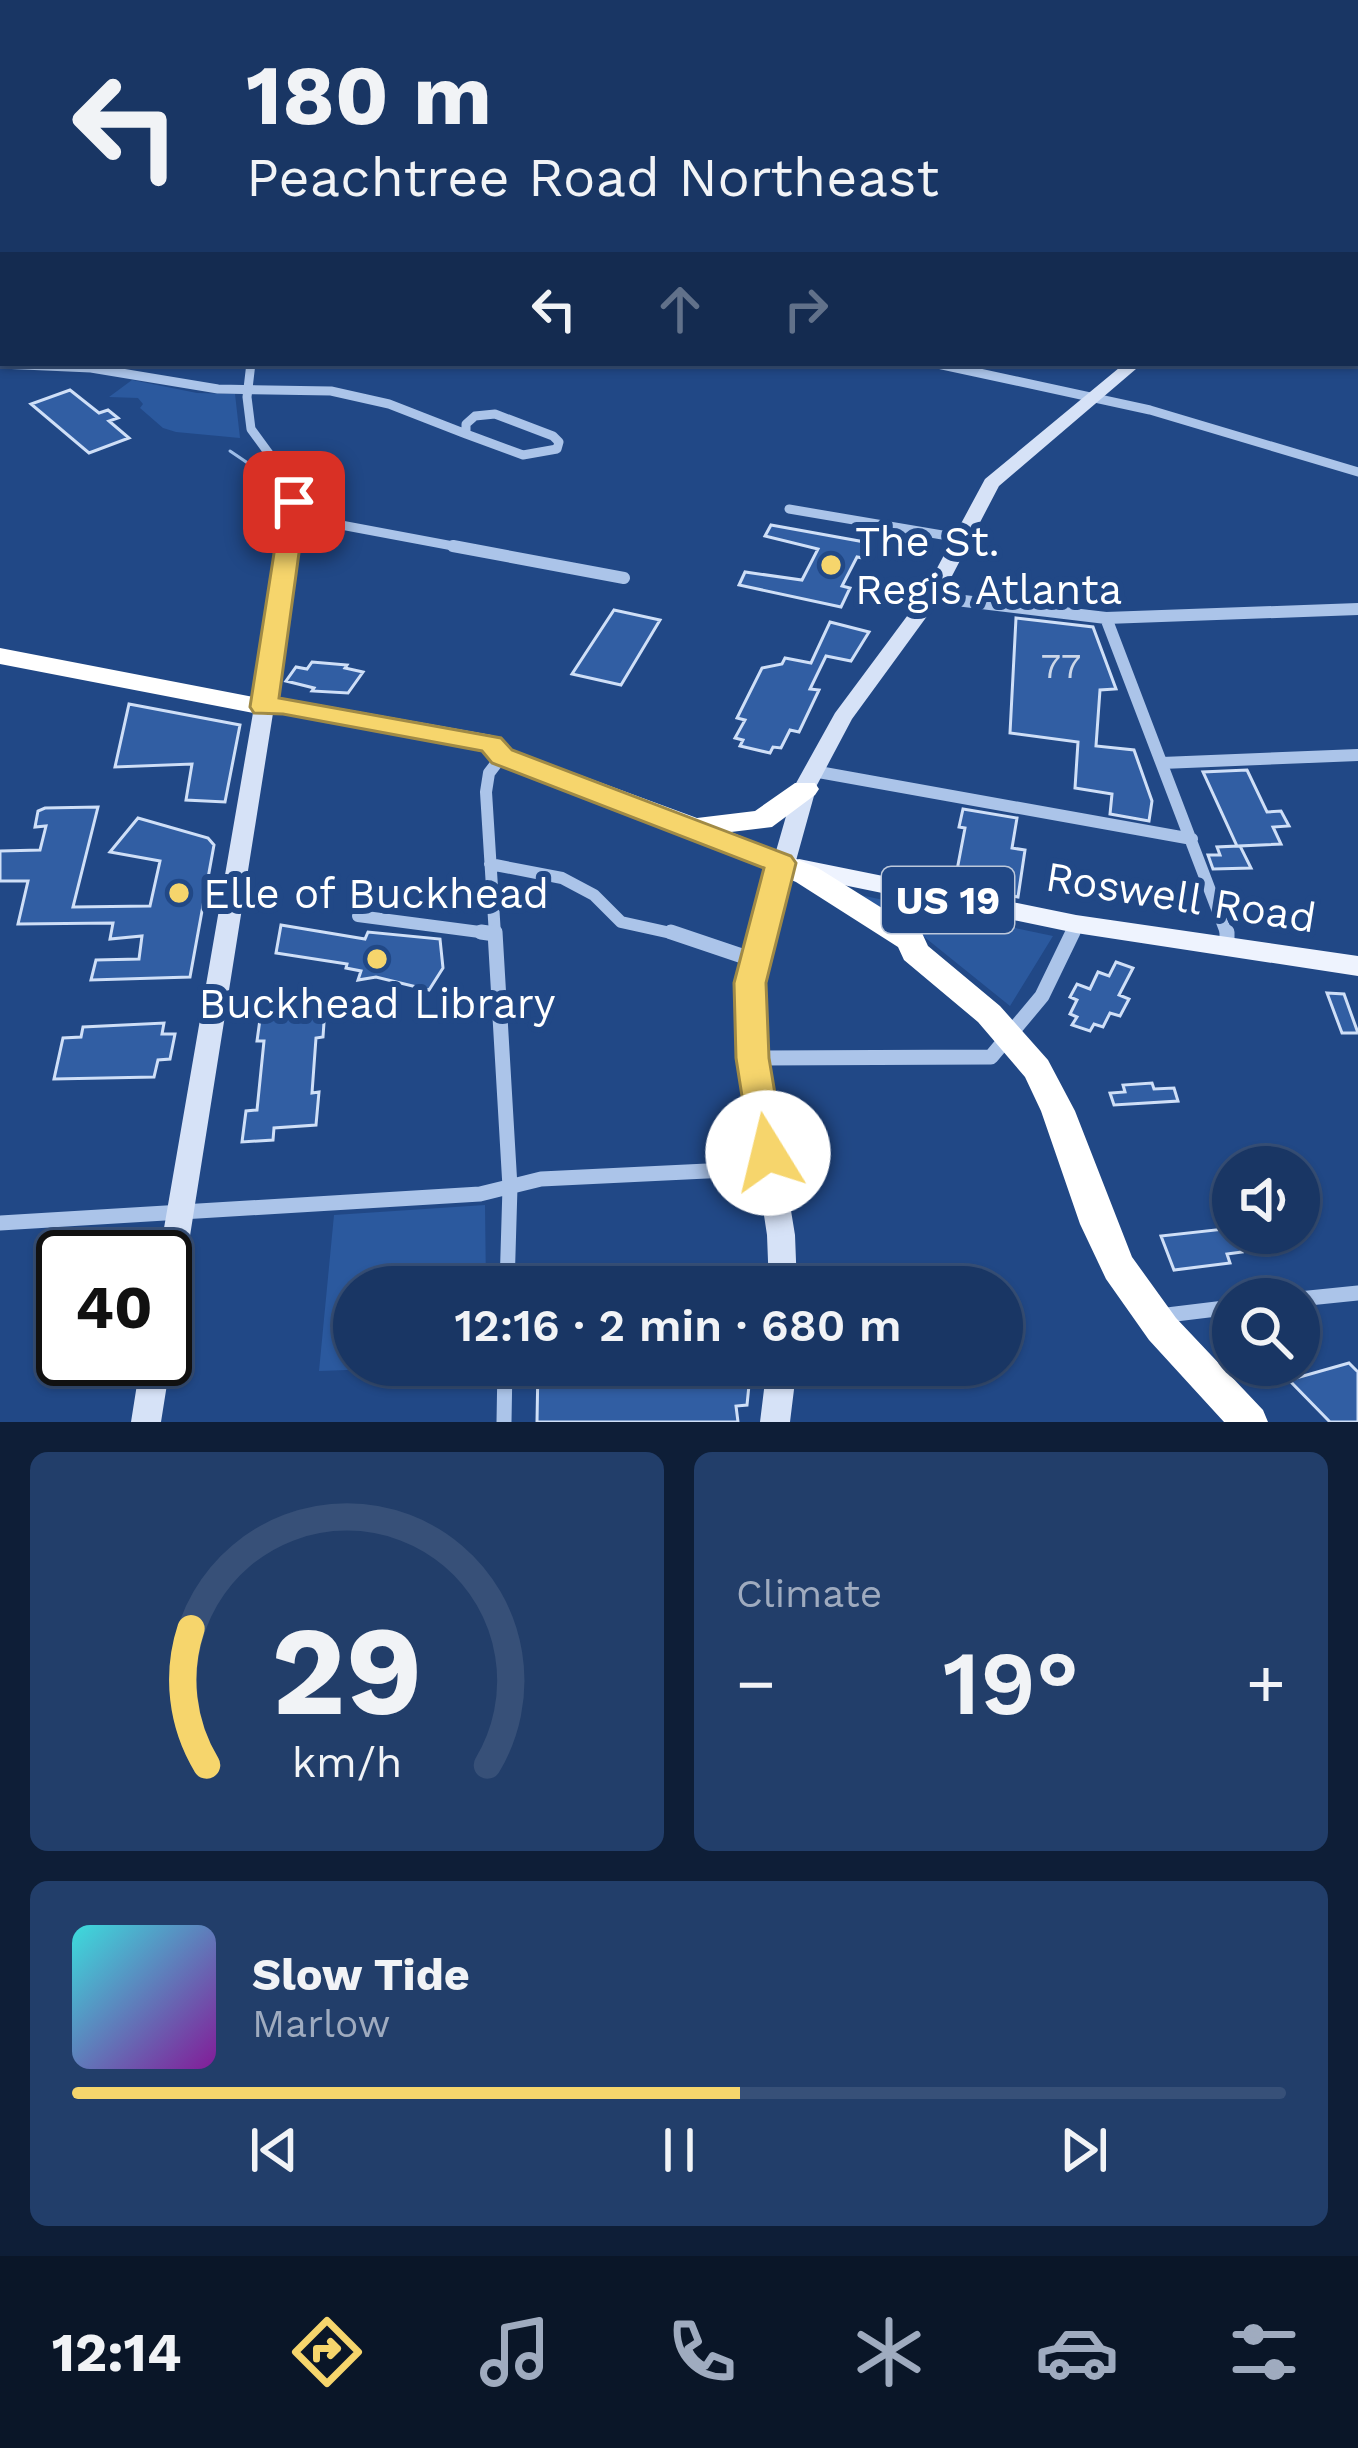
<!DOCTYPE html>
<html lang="en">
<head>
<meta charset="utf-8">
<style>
	body { margin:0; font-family:"Work Sans",sans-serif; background:#223e6a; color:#f1f3f6; height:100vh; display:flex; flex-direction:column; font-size:45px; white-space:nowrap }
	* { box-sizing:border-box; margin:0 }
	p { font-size:39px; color:#9fabbf }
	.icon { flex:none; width:66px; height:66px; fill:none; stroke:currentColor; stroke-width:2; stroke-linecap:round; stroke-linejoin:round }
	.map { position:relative; height:1422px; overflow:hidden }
	.details { display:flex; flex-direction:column; gap:30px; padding:30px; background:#0e1e37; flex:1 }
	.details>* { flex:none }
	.hud { position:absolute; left:0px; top:0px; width:1359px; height:366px; box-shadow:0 3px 9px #0004,0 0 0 3px #375078; background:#193664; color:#f1f3f6; overflow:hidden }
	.controls { position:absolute; left:1212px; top:1146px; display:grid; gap:24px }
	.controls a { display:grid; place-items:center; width:108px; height:108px; border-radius:50%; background:#193664; box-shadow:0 3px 9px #0004,0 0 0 3px #375078; font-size:60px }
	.speed { position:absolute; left:36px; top:1230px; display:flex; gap:24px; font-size:60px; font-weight:700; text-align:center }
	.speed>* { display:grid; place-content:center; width:156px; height:156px; border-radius:50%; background:#193664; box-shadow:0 3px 9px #0004,0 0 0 3px #375078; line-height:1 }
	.speed .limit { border:6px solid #111; border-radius:18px; background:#fff; color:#111 }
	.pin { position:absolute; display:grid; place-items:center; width:102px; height:102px; color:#fff; margin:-51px; border-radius:24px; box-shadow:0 6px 18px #0006 }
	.me { position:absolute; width:132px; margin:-66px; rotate:351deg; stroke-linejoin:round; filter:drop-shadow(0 0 9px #0008) }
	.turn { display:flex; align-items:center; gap:42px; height:252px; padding:0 48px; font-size:54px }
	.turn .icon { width:156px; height:156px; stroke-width:2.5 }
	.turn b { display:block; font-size:84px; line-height:102px }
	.lanes { display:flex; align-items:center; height:114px; padding:0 48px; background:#0003; justify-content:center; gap:60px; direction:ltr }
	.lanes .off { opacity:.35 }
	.big { font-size:90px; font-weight:600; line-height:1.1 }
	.details .card { flex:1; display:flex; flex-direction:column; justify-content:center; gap:18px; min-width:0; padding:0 42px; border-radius:18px; background:#223e6a }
	.details .dial { align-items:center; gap:0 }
	.dial svg { height:312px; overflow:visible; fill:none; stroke:#375078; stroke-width:7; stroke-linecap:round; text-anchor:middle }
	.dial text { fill:#f1f3f6; stroke:none }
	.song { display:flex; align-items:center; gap:36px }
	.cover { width:144px; height:144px; border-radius:18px; background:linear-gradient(135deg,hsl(180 70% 55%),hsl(290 70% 35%)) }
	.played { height:12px; border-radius:6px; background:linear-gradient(90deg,#f6d56c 55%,#375078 55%) }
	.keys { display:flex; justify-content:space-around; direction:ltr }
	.heat { display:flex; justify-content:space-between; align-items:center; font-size:66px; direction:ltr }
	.details .tiles { flex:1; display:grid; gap:30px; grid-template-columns:1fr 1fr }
	.card:last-child { grid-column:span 2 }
	.trip { position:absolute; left:333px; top:1266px; width:690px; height:120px; border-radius:60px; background:#193664; box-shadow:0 3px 9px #0004,0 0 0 3px #375078; font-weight:600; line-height:120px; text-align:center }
	.dock { display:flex; height:192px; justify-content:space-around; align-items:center; background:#0a1628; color:#9fabbf }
	.dock .icon { width:84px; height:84px }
	.dock .selected { color:#f6d56c }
	.dock b { font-size:54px; color:#f1f3f6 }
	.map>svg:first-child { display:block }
</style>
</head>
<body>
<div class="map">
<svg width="1358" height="1422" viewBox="0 0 1358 1422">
	<rect width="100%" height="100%" fill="#214886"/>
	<path fill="#2b599e" d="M 132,380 L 197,393 L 235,394 L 240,438 L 176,432 L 163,428 L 140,408 L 143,404 L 138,398 L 109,397 Z
		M 860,895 L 1053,936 L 1010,1006 L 907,923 Z
		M 485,1205 L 486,1287 L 354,1287 L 354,1365 L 487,1365 L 319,1371 L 334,1215 Z"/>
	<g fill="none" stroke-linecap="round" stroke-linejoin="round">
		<path stroke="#9ebeea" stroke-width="3" d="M 440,0 L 452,3
			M 230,451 L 258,470 L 263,480 L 258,499"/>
	</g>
	<path fill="#315ea3" stroke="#cfdff7" stroke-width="3" d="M 70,390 L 99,413 L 108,410 L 118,418 L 109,421 L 129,438 L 89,453 L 31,404 Z
		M 771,525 L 870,543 L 863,558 L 857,557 L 842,586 L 850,588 L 841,607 L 739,585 L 745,572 L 802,580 L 818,549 L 765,536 Z
		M 614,610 L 660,620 L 621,685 L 572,674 Z
		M 1016,618 L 1093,627 L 1116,689 L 1100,690 L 1096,746 L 1134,750 L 1152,801 L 1149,821 L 1110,814 L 1112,794 L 1075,788 L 1078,742 L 1010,733 Z
		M 830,622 L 869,632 L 851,661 L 826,656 L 810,689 L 819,690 L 799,732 L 790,730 L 781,748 L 773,747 L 770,753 L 740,746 L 743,740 L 735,738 L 745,720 L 737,718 L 762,668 L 782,664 L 785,658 L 811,663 Z
		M 312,662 L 347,665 L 345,668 L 363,672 L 348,693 L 312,691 L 314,688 L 286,681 L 296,667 L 307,669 Z
		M 129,704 L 240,725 L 225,802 L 186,800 L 192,764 L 115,767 Z
		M 1247,770 L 1267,812 L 1281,811 L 1289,826 L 1273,827 L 1281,844 L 1240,846 L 1251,868 L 1213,869 L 1208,855 L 1220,855 L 1217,847 L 1237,846 L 1203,772 Z
		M 98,807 L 73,907 L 150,906 L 160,861 L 110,852 L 138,818 L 208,838 L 214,845 L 190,977 L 91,980 L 96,960 L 139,959 L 142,936 L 110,939 L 113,923 L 18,924 L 28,881 L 0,881 L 0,851 L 40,850 L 46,826 L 35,827 L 38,811 L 45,808 Z
		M 963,809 L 1017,818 L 1012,848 L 1025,850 L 1018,897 L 954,886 L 965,828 L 959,827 Z
		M 281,925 L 365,939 L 368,932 L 440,939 L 443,968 L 429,990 L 376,977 L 358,980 L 361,971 L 346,968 L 347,964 L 276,953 Z
		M 1116,962 L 1133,968 L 1119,995 L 1129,999 L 1120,1016 L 1110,1013 L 1103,1027 L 1094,1024 L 1090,1031 L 1072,1025 L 1077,1017 L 1070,1014 L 1077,1000 L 1070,997 L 1077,984 L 1090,989 L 1098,972 L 1109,976 Z
		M 1327,993 L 1344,994 L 1358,1033 L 1342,1033 Z
		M 325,1008 L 323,1037 L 316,1038 L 312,1093 L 319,1092 L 316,1125 L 274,1128 L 273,1140 L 242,1142 L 246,1111 L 257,1110 L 264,1041 L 257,1041 L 261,1012 Z
		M 164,1023 L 162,1034 L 175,1034 L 170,1059 L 158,1060 L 154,1077 L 54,1079 L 63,1038 L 81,1037 L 83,1027 Z
		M 1152,1083 L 1154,1089 L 1174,1088 L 1178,1101 L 1114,1105 L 1110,1093 L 1125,1092 L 1123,1085 Z
		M 1233,1228 L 1242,1252 L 1227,1254 L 1230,1263 L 1174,1270 L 1161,1236 Z
		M 1349,1363 L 1358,1372 L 1358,1422 L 1330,1422 L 1289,1380 Z
		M 538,1365 L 751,1365 L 747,1405 L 736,1406 L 738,1422 L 537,1422 Z"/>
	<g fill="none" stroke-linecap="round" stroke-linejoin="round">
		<path stroke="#abc4e9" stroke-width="8" d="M 140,0 L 150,3
			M 534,0 L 546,3
			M 318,3 L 330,3
			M 593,3 L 623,0"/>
		<path stroke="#abc4e9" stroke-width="9" d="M 251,363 L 247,397 L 251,429 L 286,477 L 294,498 L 287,549
			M 933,363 L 1150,410 L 1358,472
			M 0,364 L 91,368 L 218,389 L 331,391 L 389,404 L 466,434
			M 495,414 L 553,436 L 559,442 L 557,449 L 523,455 L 466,434 L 466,424 L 475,416 Z
			M 789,509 L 960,538
			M 293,516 L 469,549"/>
		<path stroke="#abc4e9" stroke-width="12" d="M 453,546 L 624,578
			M 931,597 L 1106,618 L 1358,609
			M 1106,618 L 1227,935
			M 264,707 L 287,546
			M 1162,763 L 1358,755
			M 813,771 L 1192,839
			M 490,864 L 562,878 L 594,895 L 621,922 L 680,935
			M 358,916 L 495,934
			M 495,935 L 486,792 L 489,773 L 502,756
			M 1072,935 L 1076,924"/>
		<path stroke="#abc4e9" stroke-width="15" d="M 481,932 L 495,934
			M 495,932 L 510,1187 L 507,1287
			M 671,932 L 754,960
			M 1227,932 L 1227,948
			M 754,1058 L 991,1057 L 1042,996 L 1073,932
			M 0,1223 L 480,1194 L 541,1179 L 770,1168
			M 1299,1299 L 1358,1293
			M 1159,1316 L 1233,1307
			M 504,1422 L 505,1365"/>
		<path fill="#d6e2f7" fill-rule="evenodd" d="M 1203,0 L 1217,0 L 1219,3 L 1205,3 Z
			M 1125,363 L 1143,363 L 999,486 L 941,597 L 852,719 L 817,785 L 762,983 L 766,1058 L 795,1235 L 797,1287 L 769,1287 L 767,1235 L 740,1058 L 738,983 L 795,785 L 835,713 L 922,596 L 985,479 Z
			M 264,701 L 274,707 L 179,1305 L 175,1314 L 165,1317 L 165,1257 L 159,1257 L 254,707 Z
			M 165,1350 L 171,1359 L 161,1422 L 131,1422 L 141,1359 L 165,1359 Z
			M 767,1365 L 797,1365 L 790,1422 L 760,1422 Z"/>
		<path fill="#eef3fe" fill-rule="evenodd" d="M 799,859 L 1076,915 L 1358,956 L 1358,976 L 1076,933 L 790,874 L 786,868 L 790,862 Z"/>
		<path fill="#fff" fill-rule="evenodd" d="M 0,648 L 264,699 L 283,698 L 491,735 L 501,738 L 512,750 L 697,818 L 755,811 L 795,783 L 815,783 L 819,789 L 815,795 L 772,827 L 731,832 L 818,868 L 922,933 L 928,946 L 1000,1006 L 1048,1060 L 1075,1111 L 1132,1257 L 1176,1318 L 1263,1410 L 1268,1422 L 1224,1422 L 1149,1340 L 1106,1279 L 1080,1224 L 1041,1111 L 1025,1077 L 978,1022 L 904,960 L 898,947 L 796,882 L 619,808 L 492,762 L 482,751 L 283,714 L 264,715 L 0,664 Z"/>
	</g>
	<path fill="#f6d56c" stroke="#a08a46" stroke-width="3" d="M 294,495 L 306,502 L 279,698 L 501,738 L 512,750 L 791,856 L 796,863 L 766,983 L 769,1058 L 785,1153 L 780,1163 L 768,1166 L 756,1163 L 751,1153 L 736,1058 L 734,983 L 764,868 L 492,763 L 482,751 L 283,714 L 254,713 L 250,707 L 282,502 Z"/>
	<g fill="#f6d56c" stroke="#214886" stroke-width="4.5">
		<circle cx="831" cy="565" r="12"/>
		<circle cx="179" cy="893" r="12"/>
		<circle cx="377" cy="959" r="12"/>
	</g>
	<g text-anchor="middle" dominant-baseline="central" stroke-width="12" stroke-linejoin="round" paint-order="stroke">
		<g font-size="36" fill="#ccd7e8">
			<text x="1061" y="666">77</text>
		</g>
		<rect fill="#214886" stroke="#bcc8db" stroke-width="3" x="882" y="867" width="132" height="66" rx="9"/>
		<g font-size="39" font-weight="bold" fill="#fff">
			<text x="948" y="900">US 19</text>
		</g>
		<g font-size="42" fill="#fff" stroke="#214886" text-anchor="start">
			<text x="855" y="541">The St.<tspan x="855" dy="48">Regis Atlanta</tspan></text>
			<text x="203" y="893">Elle of Buckhead</text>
			<text x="377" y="1003" text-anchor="middle">Buckhead Library</text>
		</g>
		<g font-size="42" fill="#fff" stroke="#214886">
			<text transform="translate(1181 897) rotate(9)">Roswell Road</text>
		</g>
	</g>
</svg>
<div class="controls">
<a><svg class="icon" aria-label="sound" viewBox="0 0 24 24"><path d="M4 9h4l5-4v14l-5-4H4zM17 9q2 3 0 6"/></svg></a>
<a><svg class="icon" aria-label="search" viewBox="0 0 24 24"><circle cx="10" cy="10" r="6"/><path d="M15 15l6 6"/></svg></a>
</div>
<div class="speed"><div class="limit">40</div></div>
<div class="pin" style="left:294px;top:502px;background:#d93025"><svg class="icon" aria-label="arrive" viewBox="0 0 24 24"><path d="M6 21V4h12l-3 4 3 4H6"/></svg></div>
<svg class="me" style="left:768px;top:1153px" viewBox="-20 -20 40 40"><circle r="19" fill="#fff"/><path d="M0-13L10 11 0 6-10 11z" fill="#f6d56c"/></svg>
<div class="trip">12:16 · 2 min · 680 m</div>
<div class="hud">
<div class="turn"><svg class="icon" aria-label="left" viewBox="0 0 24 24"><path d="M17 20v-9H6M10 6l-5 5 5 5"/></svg><div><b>180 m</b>Peachtree Road Northeast</div></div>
<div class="lanes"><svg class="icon" aria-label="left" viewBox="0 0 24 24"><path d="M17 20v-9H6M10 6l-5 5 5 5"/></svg><svg class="icon off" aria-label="ahead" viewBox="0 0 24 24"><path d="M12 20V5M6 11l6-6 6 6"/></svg><svg class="icon off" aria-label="right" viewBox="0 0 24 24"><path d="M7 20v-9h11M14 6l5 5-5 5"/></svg></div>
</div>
</div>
<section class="details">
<div class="tiles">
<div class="card dial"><svg viewBox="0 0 100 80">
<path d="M14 69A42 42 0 1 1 86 69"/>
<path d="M14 69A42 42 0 0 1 10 34" stroke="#f6d56c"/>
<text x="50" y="56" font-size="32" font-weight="700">29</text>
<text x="50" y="72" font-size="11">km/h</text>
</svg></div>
<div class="card"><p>Climate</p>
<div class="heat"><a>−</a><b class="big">19°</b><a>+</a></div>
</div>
<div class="card">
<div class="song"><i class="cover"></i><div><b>Slow Tide</b><p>Marlow</p></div></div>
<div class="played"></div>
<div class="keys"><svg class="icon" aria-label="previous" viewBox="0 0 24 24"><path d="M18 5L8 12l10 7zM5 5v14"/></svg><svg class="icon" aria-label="pause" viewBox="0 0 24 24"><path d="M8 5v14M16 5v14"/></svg><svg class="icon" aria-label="next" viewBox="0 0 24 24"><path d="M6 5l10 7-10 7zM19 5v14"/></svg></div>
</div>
</div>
</section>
<nav class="dock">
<b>12:14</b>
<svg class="icon selected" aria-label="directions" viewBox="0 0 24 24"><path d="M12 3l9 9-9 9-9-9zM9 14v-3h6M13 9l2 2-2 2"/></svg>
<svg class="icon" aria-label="music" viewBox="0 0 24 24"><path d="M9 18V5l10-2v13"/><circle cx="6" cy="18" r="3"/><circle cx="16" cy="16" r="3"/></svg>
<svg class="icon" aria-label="phone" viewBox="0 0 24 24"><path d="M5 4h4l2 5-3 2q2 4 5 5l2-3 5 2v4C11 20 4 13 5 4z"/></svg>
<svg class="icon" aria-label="climate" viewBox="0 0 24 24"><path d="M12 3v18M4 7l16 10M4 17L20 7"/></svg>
<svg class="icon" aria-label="car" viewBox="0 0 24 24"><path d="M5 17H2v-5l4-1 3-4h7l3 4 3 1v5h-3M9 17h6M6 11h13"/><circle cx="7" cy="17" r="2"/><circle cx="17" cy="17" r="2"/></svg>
<svg class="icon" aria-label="filters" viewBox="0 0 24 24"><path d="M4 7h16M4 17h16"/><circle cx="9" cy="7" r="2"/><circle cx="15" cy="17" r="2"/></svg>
</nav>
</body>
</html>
